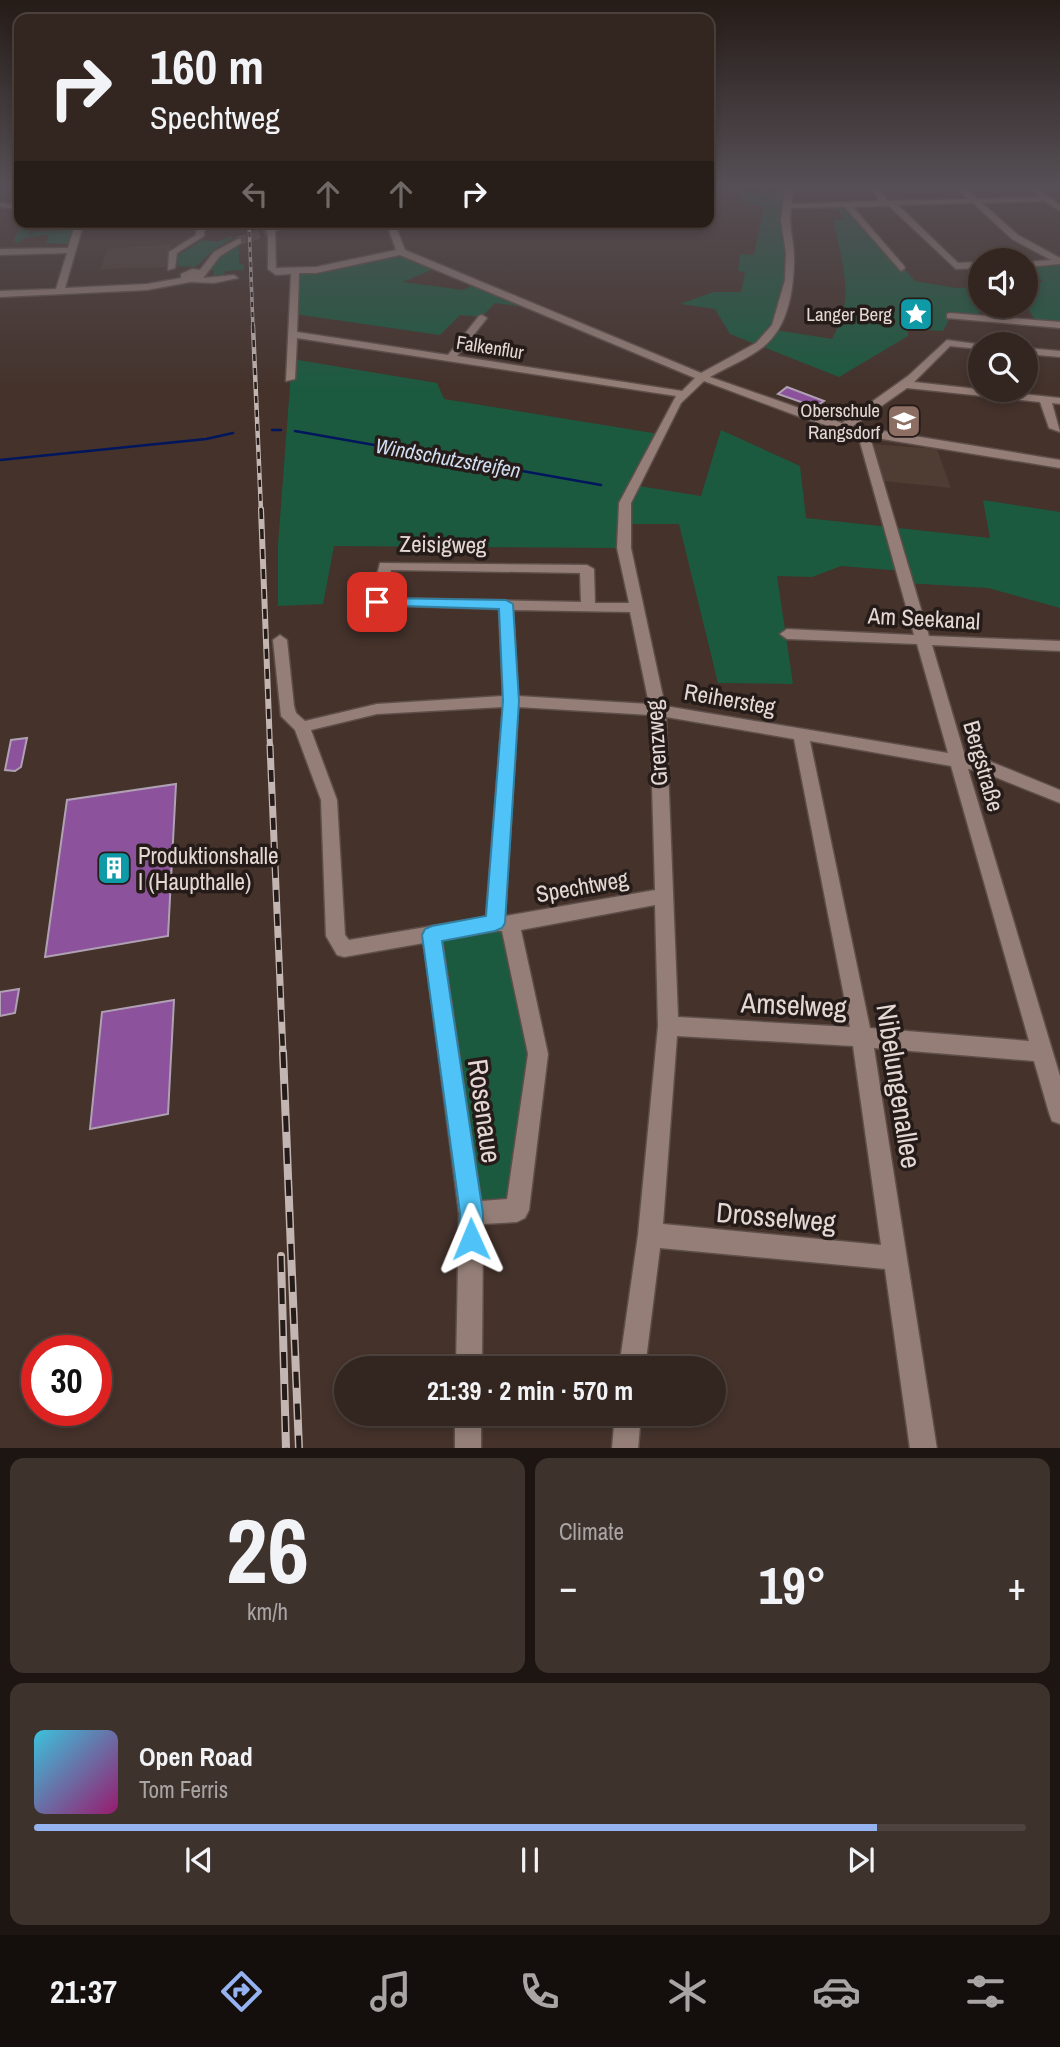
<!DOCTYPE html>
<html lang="en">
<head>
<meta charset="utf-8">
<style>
	body { margin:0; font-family:"Archivo Narrow",sans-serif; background:#3e322d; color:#f1f3f6; height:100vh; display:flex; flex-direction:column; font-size:26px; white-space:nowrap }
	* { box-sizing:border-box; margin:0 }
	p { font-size:23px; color:#a9a5a5 }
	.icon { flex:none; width:38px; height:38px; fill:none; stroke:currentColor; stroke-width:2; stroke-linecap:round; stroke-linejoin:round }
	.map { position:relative; height:1448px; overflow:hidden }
	.panel { display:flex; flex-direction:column; gap:10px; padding:10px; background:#1c1512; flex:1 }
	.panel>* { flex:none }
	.hud { position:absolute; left:14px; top:14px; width:700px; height:214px; border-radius:14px; box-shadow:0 4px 10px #0003,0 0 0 2px #4e433e; background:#332620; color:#f1f3f6; overflow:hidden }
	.fabs { position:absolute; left:968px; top:248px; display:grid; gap:14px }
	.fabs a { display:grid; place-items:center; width:70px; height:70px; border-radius:50%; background:#332620; box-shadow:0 4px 10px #0003,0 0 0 2px #4e433e; font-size:35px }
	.speed { position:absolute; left:21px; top:1335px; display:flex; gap:14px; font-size:35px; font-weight:700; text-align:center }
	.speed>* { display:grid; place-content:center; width:91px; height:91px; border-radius:50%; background:#332620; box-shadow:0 4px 10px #0003,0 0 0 2px #4e433e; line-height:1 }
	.speed .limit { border:10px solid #d22; background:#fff; color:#111 }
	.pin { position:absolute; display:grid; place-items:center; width:60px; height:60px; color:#fff; margin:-30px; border-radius:14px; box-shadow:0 4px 10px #0006 }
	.me { position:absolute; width:77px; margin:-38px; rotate:359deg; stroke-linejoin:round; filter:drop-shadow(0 0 5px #0008) }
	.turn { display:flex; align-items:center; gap:24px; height:147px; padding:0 21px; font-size:32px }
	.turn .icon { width:91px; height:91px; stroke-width:2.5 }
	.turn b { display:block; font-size:49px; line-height:60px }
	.lanes { display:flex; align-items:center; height:66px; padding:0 21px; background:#0003; justify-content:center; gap:35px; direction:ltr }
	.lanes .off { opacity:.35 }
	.big { font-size:52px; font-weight:800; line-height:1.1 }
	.panel .card { flex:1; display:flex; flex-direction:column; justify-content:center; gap:10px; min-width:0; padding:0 24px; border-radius:14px; background:#3e322d }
	.panel .dial { align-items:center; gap:0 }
	.dial b { font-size:91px; line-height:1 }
	.song { display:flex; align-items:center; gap:21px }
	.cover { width:84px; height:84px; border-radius:10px; background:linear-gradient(135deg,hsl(190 70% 55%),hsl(320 70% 35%)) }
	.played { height:7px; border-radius:4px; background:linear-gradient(90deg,#95b2f1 85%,#4e433e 85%) }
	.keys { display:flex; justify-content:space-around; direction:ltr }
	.heat { display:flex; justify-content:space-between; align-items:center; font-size:38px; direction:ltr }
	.panel .tiles { flex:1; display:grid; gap:10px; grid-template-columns:1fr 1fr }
	.card:last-child { grid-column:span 2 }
	.trip { position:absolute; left:334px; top:1356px; width:392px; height:70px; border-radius:35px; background:#332620; box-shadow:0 4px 10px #0003,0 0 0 2px #4e433e; font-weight:800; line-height:70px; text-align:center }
	.tab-bar { display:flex; height:112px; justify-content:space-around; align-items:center; background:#140f0d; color:#a9a5a5 }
	.tab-bar .icon { width:49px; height:49px }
	.tab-bar .selected { color:#95b2f1 }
	.tab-bar b { font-size:32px; color:#f1f3f6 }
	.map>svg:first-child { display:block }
</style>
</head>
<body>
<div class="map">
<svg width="1060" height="1449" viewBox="0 0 1060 1449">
	<rect width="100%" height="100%" fill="#44322b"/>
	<path fill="#4f3d33" d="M 171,244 L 169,267 L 101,269 L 107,249 Z
		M 872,444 L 937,449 L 951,488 L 883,481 Z"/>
	<path fill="#1c5a40" d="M 744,188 L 790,192 L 789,280 L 775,330 L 832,339 C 857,295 841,266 834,220 L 844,220 L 836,205 L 848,205 L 915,281 L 956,288 L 980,287 L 980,302 L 977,302 L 981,319 L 951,316 L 943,331 L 908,329 L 908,336 L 839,377 L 730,334 L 715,309 L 680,304 L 714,292 L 741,292 L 745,272 L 738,271 L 740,254 L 754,255 L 764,207 L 739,201 Z
		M 23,222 L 32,222 L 29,237 L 34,232 L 63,230 L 67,224 L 79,223 L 73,244 L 46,243 L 49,234 L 25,238 L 16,244 L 14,239 Z
		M 232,236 L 232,239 L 215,249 L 195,267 L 177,266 L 178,255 L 203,240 L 217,242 Z
		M 239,242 L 239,263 L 244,265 L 244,270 L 225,271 L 223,277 L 213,276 L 214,271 L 209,269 L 224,251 Z
		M 388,256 L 411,258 L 436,268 L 403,282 L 463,290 L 473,285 L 526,307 L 495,303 L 482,317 L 460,315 L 440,335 L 294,314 L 295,273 Z
		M 1060,262 L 1060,325 L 1037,323 L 1026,306 L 1026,283 L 1043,282 L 1026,264 Z
		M 292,359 L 437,383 L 444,399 L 659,434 L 633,485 L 701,496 L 721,430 L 800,466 L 806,518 L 990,538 L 983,500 L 1060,512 L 1060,608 L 988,588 L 906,583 L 903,571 L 841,566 L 812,577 L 777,576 L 793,684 L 718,683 L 679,524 L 624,524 L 624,548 L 334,546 L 323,604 L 278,606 L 278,545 Z
		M 510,924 L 538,1054 L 517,1210 L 471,1213 L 432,935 Z"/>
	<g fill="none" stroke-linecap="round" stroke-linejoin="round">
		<path stroke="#00165d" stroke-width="2.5" d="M 272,430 L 281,430
			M 295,431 L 601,485
			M 0,460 L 206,439 L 233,433"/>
	</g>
	<path fill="#8c529c" stroke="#afa1b3" stroke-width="2" d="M 787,387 L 824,401 L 815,407 L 778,394 Z
		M 27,738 L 21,767 L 15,771 L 5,770 L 11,740 Z
		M 176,784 L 168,936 L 45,957 L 67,800 Z
		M 19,989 L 15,1013 L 0,1016 L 0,992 Z
		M 174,1000 L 168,1114 L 90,1129 L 102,1012 Z"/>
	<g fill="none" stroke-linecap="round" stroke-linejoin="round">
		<path stroke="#5c4b44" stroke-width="9" stroke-dasharray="9 4.5" stroke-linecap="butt" d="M 238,241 L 277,228"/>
		<g stroke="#5e4e4a" stroke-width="3">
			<path id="minor" d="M 786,185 L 794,185 L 791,204 L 879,201 L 870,185 L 878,185 L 887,201 L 968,199 L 954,185 L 962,185 L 977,199 L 1039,197 L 1025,185 L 1033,185 L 1060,205 L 1060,211 L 1045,201 L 982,203 L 1018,235 L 1060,258 L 1060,264 L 1026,267 L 1026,262 L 1051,260 L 1012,239 L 973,203 L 898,205 L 958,263 L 980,262 L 980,268 L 956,269 L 889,206 L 853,207 L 904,266 L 905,268 L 901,271 L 845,207 L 791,208 C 788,225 794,240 794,257 C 794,287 789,327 763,347 C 748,359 727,367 710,377 L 842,423 L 908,376 L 947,340 L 984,345 L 980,345 L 980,349 L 950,346 L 914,382 L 1060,398 L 1060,404 L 1052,403 L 1060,432 L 1049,428 L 1040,402 L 907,388 L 853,426 L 1060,460 L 1060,468 L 870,437 L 929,636 L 1060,641 L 1060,651 L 932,645 L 965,756 L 989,761 L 1060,790 L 1060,803 L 980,771 L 968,769 L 1060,1076 L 1060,1124 L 1052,1121 L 1049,1113 L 1034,1061 L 874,1048 L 937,1449 L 910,1449 L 885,1269 L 660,1248 L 645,1368 L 619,1368 L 638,1235 L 658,1026 L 655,905 L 521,930 L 548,1054 L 529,1210 L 525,1218 L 517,1222 L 483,1224 L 482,1368 L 456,1368 L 459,1213 L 424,943 L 344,957 L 337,955 L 326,936 L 321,800 L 295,730 L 281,716 L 273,640 L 280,635 L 287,640 L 294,706 L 296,713 L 305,721 L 377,704 L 503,696 L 499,609 L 372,605 L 370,602 L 380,563 L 587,565 L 594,569 L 595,603 L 629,603 L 617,548 L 619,503 L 676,396 L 297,338 L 295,379 L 286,381 L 291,274 L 276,275 L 268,269 L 268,230 L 275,232 L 276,268 L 316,267 L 396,250 L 386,222 L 394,222 L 405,250 L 701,373 L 756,343 L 772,325 L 785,280 L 786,253 L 781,220 ZM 400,255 L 695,378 L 682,391 L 457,356 L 487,318 L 482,315 L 479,316 L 448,355 L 297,332 L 299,273 L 316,273 ZM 704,381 L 803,418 L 858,435 L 914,635 L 787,629 L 780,634 L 787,639 L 917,644 L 948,753 L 665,706 L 631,548 L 631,503 L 681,403 ZM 391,570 L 580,573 L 581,602 L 385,598 ZM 513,610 L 630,612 L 649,704 L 518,696 ZM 503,707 L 486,917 L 349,940 L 345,935 L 337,800 L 311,730 L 377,714 ZM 518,707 L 650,715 L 655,890 L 505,916 ZM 666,717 L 794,739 L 850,1027 L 678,1017 ZM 810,741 L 951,766 L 1029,1041 L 870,1028 ZM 495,931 L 502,931 L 528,1054 L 507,1199 L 481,1201 L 442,940 ZM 677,1036 L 853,1046 L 881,1245 L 663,1224 Z
				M 0,203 L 19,205 L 19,209 L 0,207 Z
				M 76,222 L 84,222 L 65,288 L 147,284 L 181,278 L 181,274 L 192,269 L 200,270 L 214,252 L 238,239 L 241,239 L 241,243 L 220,256 L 203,278 L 234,275 L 238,278 L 214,283 L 190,282 L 147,290 L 0,297 L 0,291 L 56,289 L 67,253 L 0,255 L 0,249 L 68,248 Z
				M 197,222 L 205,222 L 204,236 L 177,253 L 175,268 L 168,270 L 169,252 L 196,235 Z
				M 212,222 L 220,222 L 220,223 L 216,225 Z
				M 288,222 L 301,222 L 277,230 L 273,228 Z
				M 950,313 L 1060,322 L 1060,328 L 947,318 L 947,314 Z
				M 1026,348 L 1060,351 L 1060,357 L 1026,354 Z
				M 455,1414 L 481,1414 L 481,1449 L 455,1449 Z
				M 615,1414 L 641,1414 L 638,1449 L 612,1449 Z"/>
		</g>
		<use href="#minor" fill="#947e77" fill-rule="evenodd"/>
		<g stroke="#c3b5b1" stroke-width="3.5">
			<path id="rail-far4" d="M 249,222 L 253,328"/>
		</g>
		<g stroke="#c3b5b1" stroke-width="4.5">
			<path id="rail-far3" d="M 253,326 L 261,511"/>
		</g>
		<g stroke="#c3b5b1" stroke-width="6">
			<path id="rail-far2" d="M 261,509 L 270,748"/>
		</g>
		<g stroke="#c3b5b1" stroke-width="7">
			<path id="rail-far1" d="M 270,746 L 283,1054"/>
		</g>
		<g stroke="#c3b5b1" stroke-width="8">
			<path id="rail" d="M 283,1052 L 299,1449
				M 281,1256 L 286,1449"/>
		</g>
		<use href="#rail-far4" stroke="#251c19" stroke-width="2" stroke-dasharray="5" stroke-linecap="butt"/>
		<use href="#rail-far3" stroke="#251c19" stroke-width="2.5" stroke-dasharray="7" stroke-linecap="butt"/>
		<use href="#rail-far2" stroke="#251c19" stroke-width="3.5" stroke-dasharray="10" stroke-linecap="butt"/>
		<use href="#rail-far1" stroke="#251c19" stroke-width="4.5" stroke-dasharray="12" stroke-linecap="butt"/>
		<use href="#rail" stroke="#251c19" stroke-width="5" stroke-dasharray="16" stroke-linecap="butt"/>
		<g stroke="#5e4e4a" stroke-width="10" stroke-linecap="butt">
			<path id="minor-bridge" d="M 271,226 L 271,232"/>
		</g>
		<use href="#minor-bridge" stroke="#947e77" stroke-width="9"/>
	</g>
	<linearGradient id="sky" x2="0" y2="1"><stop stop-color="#251c18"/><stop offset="0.48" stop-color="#564f55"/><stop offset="1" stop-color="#564f55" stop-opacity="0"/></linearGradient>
	<rect width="1060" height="388" fill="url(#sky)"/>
	<path fill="#4fc3f7" stroke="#337fa1" stroke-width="2" d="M 377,598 L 506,600 L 513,604 L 519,701 L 505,923 L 502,928 L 495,931 L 442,941 L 483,1213 L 483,1239 L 479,1247 L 471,1251 L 462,1247 L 459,1239 L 460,1213 L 422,935 L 425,929 L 432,926 L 486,916 L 503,701 L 499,609 L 372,605 L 372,599 Z"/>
	<defs>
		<g id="sight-square" transform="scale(1.75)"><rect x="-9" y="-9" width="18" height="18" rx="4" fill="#0f9aa8" stroke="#251c19"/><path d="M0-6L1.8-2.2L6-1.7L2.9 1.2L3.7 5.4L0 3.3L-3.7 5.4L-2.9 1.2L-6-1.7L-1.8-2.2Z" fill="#fff"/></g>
		<g id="school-square" transform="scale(1.75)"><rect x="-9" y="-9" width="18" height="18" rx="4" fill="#8d6e63" stroke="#251c19"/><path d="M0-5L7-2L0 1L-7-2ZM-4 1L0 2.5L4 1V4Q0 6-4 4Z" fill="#fff"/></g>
		<g id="building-square" transform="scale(1.75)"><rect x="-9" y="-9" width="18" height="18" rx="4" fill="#0f9aa8" stroke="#251c19"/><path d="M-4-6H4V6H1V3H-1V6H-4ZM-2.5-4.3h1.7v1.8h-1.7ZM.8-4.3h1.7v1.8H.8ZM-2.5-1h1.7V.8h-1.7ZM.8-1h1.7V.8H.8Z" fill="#fff"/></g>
	</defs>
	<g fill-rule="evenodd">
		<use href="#sight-square" x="916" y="314"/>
		<use href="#school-square" x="904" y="421"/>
		<use href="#building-square" x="114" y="868"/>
	</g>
	<g text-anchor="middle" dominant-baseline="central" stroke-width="7" stroke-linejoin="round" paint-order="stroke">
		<g font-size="19" fill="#e5d8d4" stroke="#251c19" text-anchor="end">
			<text x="892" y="314">Langer Berg</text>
			<text x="880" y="410">Oberschule<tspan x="880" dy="22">Rangsdorf</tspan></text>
		</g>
		<g font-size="19" fill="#e5d8d4" stroke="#251c19">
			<text transform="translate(490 347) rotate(9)">Falkenflur</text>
		</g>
		<g font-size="21" font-style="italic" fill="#d0dcf1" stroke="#251c19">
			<text transform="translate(448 458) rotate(10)">Windschutzstreifen</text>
		</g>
		<g font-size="23" fill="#e5d8d4" stroke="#251c19">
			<text transform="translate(443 544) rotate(1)">Zeisigweg</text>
			<text transform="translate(924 618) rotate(3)">Am Seekanal</text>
			<text transform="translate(730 699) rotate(10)">Reihersteg</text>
			<text transform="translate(656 743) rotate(-94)">Grenzweg</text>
			<text transform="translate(984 766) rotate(74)">Bergstraße</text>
			<text transform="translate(582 886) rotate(-10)">Spechtweg</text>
		</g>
		<g font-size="23" fill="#e5d8d4" stroke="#251c19" text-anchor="start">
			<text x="138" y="855">Produktionshalle<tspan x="138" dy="26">I (Haupthalle)</tspan></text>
		</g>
		<g font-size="28" fill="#e5d8d4" stroke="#251c19">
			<text transform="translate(794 1005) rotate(3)">Amselweg</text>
			<text transform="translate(899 1086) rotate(81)">Nibelungenallee</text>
			<text transform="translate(485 1111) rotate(82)">Rosenaue</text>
			<text transform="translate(776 1217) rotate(5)">Drosselweg</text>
		</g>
	</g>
</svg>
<div class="fabs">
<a><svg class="icon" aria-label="sound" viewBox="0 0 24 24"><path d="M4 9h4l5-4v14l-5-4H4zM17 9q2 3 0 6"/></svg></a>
<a><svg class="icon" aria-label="search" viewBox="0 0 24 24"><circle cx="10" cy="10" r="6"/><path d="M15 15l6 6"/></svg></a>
</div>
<div class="speed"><div class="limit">30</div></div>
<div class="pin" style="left:377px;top:602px;background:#d93025"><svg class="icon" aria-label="arrive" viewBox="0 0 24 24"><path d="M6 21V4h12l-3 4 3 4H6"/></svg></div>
<svg class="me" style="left:471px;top:1239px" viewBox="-20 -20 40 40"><path d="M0-17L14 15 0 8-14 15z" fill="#4fc3f7" stroke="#fff" stroke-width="4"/></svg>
<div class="trip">21:39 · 2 min · 570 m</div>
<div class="hud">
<div class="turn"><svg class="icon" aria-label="right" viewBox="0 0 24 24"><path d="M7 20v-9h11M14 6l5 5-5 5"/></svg><div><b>160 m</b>Spechtweg</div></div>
<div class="lanes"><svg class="icon off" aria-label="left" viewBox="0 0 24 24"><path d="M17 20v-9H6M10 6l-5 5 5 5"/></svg><svg class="icon off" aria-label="ahead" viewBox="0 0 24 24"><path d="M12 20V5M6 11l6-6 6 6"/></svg><svg class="icon off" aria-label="ahead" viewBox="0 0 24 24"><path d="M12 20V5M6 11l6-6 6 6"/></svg><svg class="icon" aria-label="right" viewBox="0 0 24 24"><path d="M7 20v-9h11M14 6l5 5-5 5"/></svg></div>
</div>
</div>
<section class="panel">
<div class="tiles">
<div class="card dial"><b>26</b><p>km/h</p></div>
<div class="card"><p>Climate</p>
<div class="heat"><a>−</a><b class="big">19°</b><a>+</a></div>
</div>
<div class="card">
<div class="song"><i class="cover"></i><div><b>Open Road</b><p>Tom Ferris</p></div></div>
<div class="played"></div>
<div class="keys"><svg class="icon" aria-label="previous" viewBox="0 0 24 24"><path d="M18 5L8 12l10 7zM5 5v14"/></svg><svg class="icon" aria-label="pause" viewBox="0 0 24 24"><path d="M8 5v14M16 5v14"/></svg><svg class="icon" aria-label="next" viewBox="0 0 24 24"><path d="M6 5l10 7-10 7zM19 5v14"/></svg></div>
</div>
</div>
</section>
<nav class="tab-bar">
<b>21:37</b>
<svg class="icon selected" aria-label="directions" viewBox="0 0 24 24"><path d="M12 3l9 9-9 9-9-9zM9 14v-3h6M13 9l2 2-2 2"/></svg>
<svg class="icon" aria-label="music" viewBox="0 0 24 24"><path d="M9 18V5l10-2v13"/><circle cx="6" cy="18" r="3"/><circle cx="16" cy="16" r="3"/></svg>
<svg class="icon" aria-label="phone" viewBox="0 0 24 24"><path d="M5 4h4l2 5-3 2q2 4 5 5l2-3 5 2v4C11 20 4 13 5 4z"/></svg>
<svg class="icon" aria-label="climate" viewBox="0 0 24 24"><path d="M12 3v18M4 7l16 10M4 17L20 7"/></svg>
<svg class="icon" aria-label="car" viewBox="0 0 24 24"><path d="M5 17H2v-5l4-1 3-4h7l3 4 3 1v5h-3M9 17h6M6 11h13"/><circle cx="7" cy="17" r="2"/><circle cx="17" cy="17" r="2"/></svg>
<svg class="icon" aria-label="filters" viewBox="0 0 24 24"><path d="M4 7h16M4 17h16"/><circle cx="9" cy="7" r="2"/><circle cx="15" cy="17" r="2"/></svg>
</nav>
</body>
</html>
